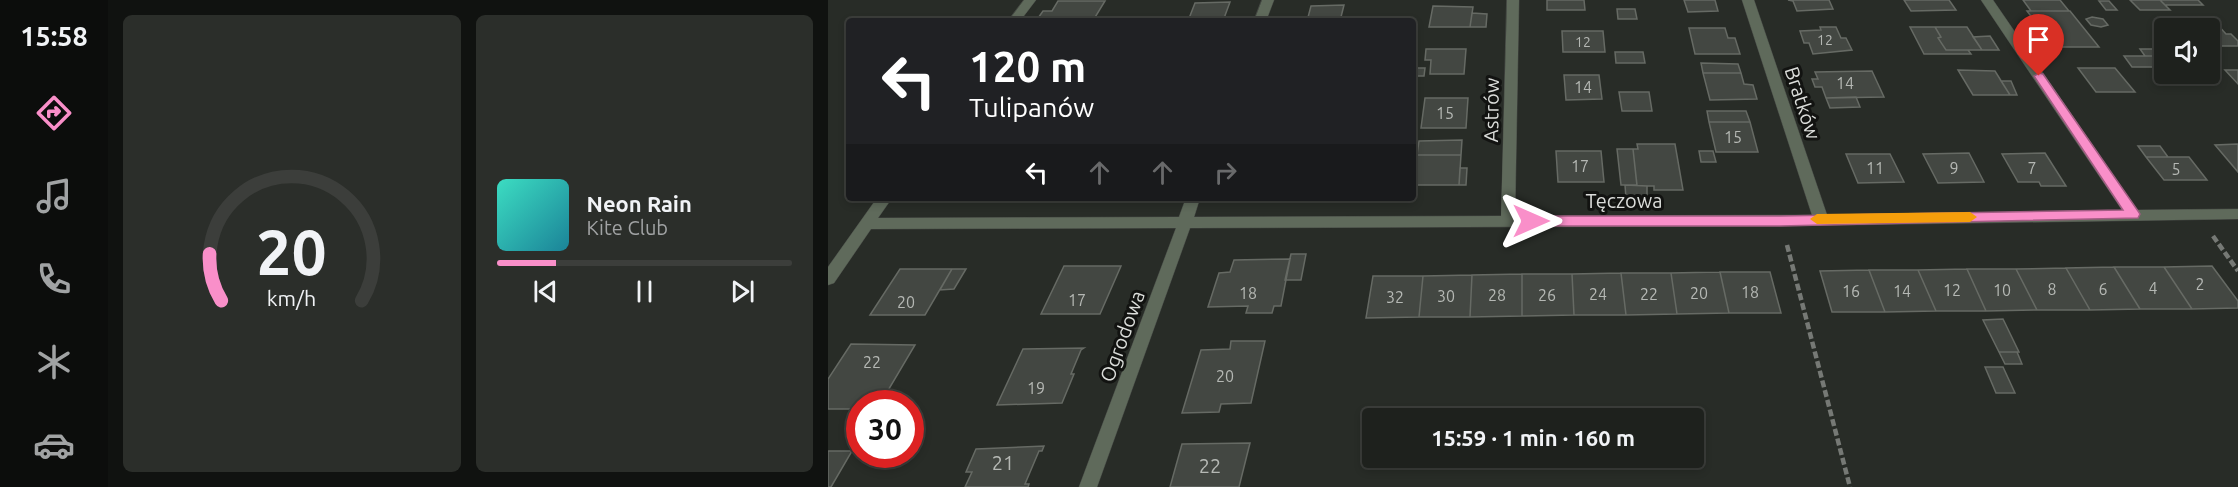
<!DOCTYPE html>
<html lang="en">
<head>
<meta charset="utf-8">
<style>
	body { margin:0; font-family:Ubuntu,sans-serif; background:#2b2e2a; color:#f1f3f6; height:100vh; display:flex; flex-direction:column; font-size:22px; white-space:nowrap }
	* { box-sizing:border-box; margin:0 }
	p { font-size:20px; color:#a1a3a4 }
	.icon { flex:none; width:33px; height:33px; fill:none; stroke:currentColor; stroke-width:2; stroke-linecap:round; stroke-linejoin:round }
	.map { position:relative; flex:1; overflow:hidden }
	.details { display:flex; flex-direction:column; gap:15px; padding:15px; background:#101210; width:720px }
	.details>* { flex:none }
	.top-card { position:absolute; left:18px; top:18px; width:570px; height:183px; border-radius:6px; box-shadow:0 3px 9px #0003,0 0 0 2px #3c3e3b; background:#202124; color:#fff; overflow:hidden }
	.buttons { position:absolute; left:1326px; top:18px; display:grid; gap:12px }
	.buttons a { display:grid; place-items:center; width:66px; height:66px; border-radius:6px; background:#1e211d; box-shadow:0 3px 9px #0003,0 0 0 2px #3c3e3b; font-size:30px }
	.speed { position:absolute; left:18px; top:390px; display:flex; gap:12px; font-size:30px; font-weight:700; text-align:center }
	.speed>* { display:grid; place-content:center; width:78px; height:78px; border-radius:50%; background:#1e211d; box-shadow:0 3px 9px #0003,0 0 0 2px #3c3e3b; line-height:1 }
	.speed .limit { border:9px solid #d22; background:#fff; color:#111 }
	.pin { position:absolute; display:grid; place-items:center; width:51px; height:51px; color:#fff; margin:-62px -26px; border-radius:50% 50% 50% 0; rotate:-45deg; box-shadow:0 0 6px #0007 }
	.pin .icon { rotate:45deg }
	.me { position:absolute; width:66px; margin:-33px; rotate:90deg; stroke-linejoin:round; filter:drop-shadow(0 0 4px #0008) }
	.turn { display:flex; align-items:center; gap:21px; height:126px; padding:0 24px; font-size:27px }
	.turn .icon { width:78px; height:78px; stroke-width:2.5 }
	.turn b { display:block; font-size:42px; line-height:51px }
	.lanes { display:flex; align-items:center; height:57px; padding:0 24px; background:#0003; justify-content:center; gap:30px; direction:ltr }
	.lanes .off { opacity:.35 }
	.details .widget { flex:1; display:flex; flex-direction:column; justify-content:center; gap:9px; min-width:0; padding:0 21px; border-radius:9px; background:#2b2e2a }
	.details .dial { align-items:center; gap:0 }
	.dial svg { height:156px; overflow:visible; fill:none; stroke:#3c3e3b; stroke-width:7; stroke-linecap:round; text-anchor:middle }
	.dial text { fill:#f1f3f6; stroke:none }
	.song { display:flex; align-items:center; gap:18px }
	.cover { width:72px; height:72px; border-radius:9px; background:linear-gradient(135deg,hsl(170 70% 55%),hsl(190 70% 35%)) }
	.played { height:6px; border-radius:3px; background:linear-gradient(90deg,#f98fc9 20%,#3c3e3b 20%) }
	.keys { display:flex; justify-content:space-around; direction:ltr }
	.details .tiles { flex:1; display:grid; gap:15px; grid-template-columns:repeat(2,1fr) }
	.trip { position:absolute; left:534px; top:408px; width:342px; height:60px; border-radius:6px; background:#1e211d; box-shadow:0 3px 9px #0003,0 0 0 2px #3c3e3b; font-weight:700; line-height:60px; text-align:center }
	main { display:flex; flex:1; min-height:0 }
	.dock { display:flex; flex-direction:column; width:108px; justify-content:space-around; align-items:center; background:#0c0d0c; color:#a1a3a4 }
	.dock .icon { width:42px; height:42px }
	.dock .current { color:#f98fc9 }
	.dock b { font-size:27px; color:#f1f3f6 }
	.map>svg:first-child { display:block }
</style>
</head>
<body>
<main>
<nav class="dock">
<b>15:58</b>
<svg class="icon current" aria-label="directions" viewBox="0 0 24 24"><path d="M12 3l9 9-9 9-9-9zM9 14v-3h6M13 9l2 2-2 2"/></svg>
<svg class="icon" aria-label="music" viewBox="0 0 24 24"><path d="M9 18V5l10-2v13"/><circle cx="6" cy="18" r="3"/><circle cx="16" cy="16" r="3"/></svg>
<svg class="icon" aria-label="phone" viewBox="0 0 24 24"><path d="M5 4h4l2 5-3 2q2 4 5 5l2-3 5 2v4C11 20 4 13 5 4z"/></svg>
<svg class="icon" aria-label="climate" viewBox="0 0 24 24"><path d="M12 3v18M4 7l16 10M4 17L20 7"/></svg>
<svg class="icon" aria-label="car" viewBox="0 0 24 24"><path d="M5 17H2v-5l4-1 3-4h7l3 4 3 1v5h-3M9 17h6M6 11h13"/><circle cx="7" cy="17" r="2"/><circle cx="17" cy="17" r="2"/></svg>
</nav>
<section class="details">
<div class="tiles">
<div class="widget dial"><svg viewBox="0 0 100 80">
<path d="M14 69A42 42 0 1 1 86 69"/>
<path d="M14 69A42 42 0 0 1 8 45" stroke="#f98fc9"/>
<text x="50" y="56" font-size="32" font-weight="700">20</text>
<text x="50" y="72" font-size="11">km/h</text>
</svg></div>
<div class="widget">
<div class="song"><i class="cover"></i><div><b>Neon Rain</b><p>Kite Club</p></div></div>
<div class="played"></div>
<div class="keys"><svg class="icon" aria-label="previous" viewBox="0 0 24 24"><path d="M18 5L8 12l10 7zM5 5v14"/></svg><svg class="icon" aria-label="pause" viewBox="0 0 24 24"><path d="M8 5v14M16 5v14"/></svg><svg class="icon" aria-label="next" viewBox="0 0 24 24"><path d="M6 5l10 7-10 7zM19 5v14"/></svg></div>
</div>
</div>
</section>
<div class="map">
<svg width="1410" height="487" viewBox="0 0 1410 487">
	<rect width="100%" height="100%" fill="#282c27"/>
	<path fill="#434742" stroke="#666a64" stroke-width="1.5" d="M 719,0 L 756,0 L 757,10 L 719,10 Z
		M 856,0 L 887,0 L 890,11 L 860,12 Z
		M 960,0 L 1001,0 L 1005,9 L 969,11 L 965,1 Z
		M 1076,0 L 1121,0 L 1128,10 L 1083,11 Z
		M 1195,0 L 1232,0 L 1241,11 L 1203,11 Z
		M 1302,0 L 1332,0 L 1342,10 L 1312,10 Z
		M 1332,0 L 1370,0 L 1375,5 L 1337,5 Z
		M 230,1 L 277,1 L 266,19 L 208,21 L 215,11 L 224,11 Z
		M 1271,1 L 1281,1 L 1289,10 L 1278,10 Z
		M 402,2 L 395,21 L 360,21 L 367,3 Z
		M 516,5 L 512,21 L 479,21 L 483,6 Z
		M 605,6 L 645,7 L 642,27 L 601,27 Z
		M 789,9 L 807,9 L 809,19 L 790,19 Z
		M 1199,11 L 1242,11 L 1271,47 L 1226,47 Z
		M 644,13 L 659,14 L 658,27 L 642,27 Z
		M 1264,17 L 1275,19 L 1280,25 L 1273,27 L 1263,25 L 1258,19 Z
		M 1388,23 L 1398,34 L 1403,34 L 1410,41 L 1410,46 L 1382,46 L 1382,28 L 1358,28 L 1353,24 Z
		M 992,27 L 1008,27 L 1013,38 L 1018,38 L 1024,50 L 985,54 L 981,43 L 976,43 L 972,31 L 993,30 Z
		M 1082,27 L 1107,27 L 1113,37 L 1110,38 L 1118,50 L 1140,50 L 1143,54 L 1096,54 Z
		M 1107,27 L 1139,27 L 1154,50 L 1118,50 L 1110,38 L 1113,37 Z
		M 861,28 L 897,28 L 900,38 L 907,38 L 912,54 L 867,54 Z
		M 734,31 L 775,31 L 777,52 L 735,52 Z
		M 1162,36 L 1171,50 L 1154,50 L 1145,37 Z
		M 598,49 L 638,49 L 636,74 L 602,74 L 603,60 L 597,60 Z
		M 1312,49 L 1325,49 L 1331,56 L 1317,56 Z
		M 787,52 L 815,52 L 817,63 L 788,63 Z
		M 1296,56 L 1330,56 L 1336,63 L 1336,67 L 1304,67 Z
		M 873,63 L 910,64 L 913,73 L 875,73 Z
		M 585,68 L 597,68 L 596,76 L 585,76 Z
		M 1250,68 L 1287,68 L 1307,92 L 1268,92 Z
		M 1130,70 L 1167,71 L 1182,95 L 1145,95 Z
		M 1397,70 L 1410,70 L 1410,84 Z
		M 1044,71 L 1056,97 L 998,98 L 994,87 L 987,87 L 984,79 L 990,79 L 987,72 Z
		M 875,73 L 913,73 L 916,84 L 925,85 L 929,99 L 882,100 Z
		M 736,75 L 771,75 L 774,99 L 738,100 Z
		M 1173,81 L 1183,81 L 1189,95 L 1182,95 Z
		M 791,92 L 821,92 L 824,111 L 794,111 Z
		M 1028,97 L 1032,107 L 1002,108 L 998,98 Z
		M 597,98 L 640,98 L 638,128 L 593,128 Z
		M 879,111 L 918,111 L 922,122 L 881,122 Z
		M 881,122 L 922,122 L 930,152 L 888,152 Z
		M 634,140 L 633,155 L 589,155 L 591,141 Z
		M 809,144 L 847,144 L 855,190 L 826,190 L 826,186 L 809,186 L 805,149 L 810,149 Z
		M 1410,144 L 1410,172 L 1387,145 Z
		M 1310,146 L 1332,146 L 1340,157 L 1318,157 Z
		M 789,149 L 805,149 L 809,185 L 793,185 Z
		M 728,151 L 773,151 L 776,182 L 730,182 Z
		M 871,151 L 885,151 L 888,162 L 873,162 Z
		M 1141,153 L 1156,182 L 1110,183 L 1095,154 Z
		M 1217,153 L 1238,186 L 1213,186 L 1211,182 L 1190,182 L 1174,154 Z
		M 1018,154 L 1062,154 L 1076,182 L 1030,183 Z
		M 589,155 L 633,155 L 631,185 L 586,185 Z
		M 1318,157 L 1361,157 L 1379,180 L 1336,180 Z
		M 632,168 L 639,168 L 638,185 L 631,185 Z
		M 797,185 L 819,186 L 819,198 L 798,198 Z
		M 463,254 L 478,254 L 473,280 L 457,280 Z
		M 462,259 L 453,306 L 446,306 L 444,313 L 418,313 L 420,306 L 380,307 L 391,273 L 402,272 L 406,260 Z
		M 236,266 L 293,266 L 272,314 L 213,314 Z
		M 1384,266 L 1410,301 L 1410,308 L 1364,309 L 1336,267 Z
		M 1286,267 L 1336,267 L 1364,309 L 1312,309 Z
		M 1286,267 L 1312,309 L 1262,310 L 1238,268 Z
		M 1238,268 L 1262,310 L 1209,310 L 1188,269 Z
		M 72,269 L 124,269 L 97,315 L 42,315 Z
		M 124,269 L 138,269 L 126,289 L 112,290 Z
		M 1139,269 L 1188,269 L 1209,310 L 1158,311 Z
		M 1139,269 L 1158,311 L 1108,311 L 1090,270 Z
		M 1041,270 L 1090,270 L 1108,311 L 1057,312 Z
		M 1041,270 L 1057,312 L 1004,312 L 992,271 Z
		M 892,272 L 942,272 L 953,313 L 901,313 Z
		M 892,272 L 901,313 L 849,314 L 843,273 Z
		M 793,273 L 798,315 L 746,315 L 744,274 Z
		M 793,273 L 843,273 L 849,314 L 798,315 Z
		M 694,274 L 694,316 L 642,317 L 644,275 Z
		M 694,274 L 744,274 L 746,315 L 694,316 Z
		M 644,275 L 642,317 L 591,317 L 595,276 Z
		M 545,276 L 595,276 L 591,317 L 538,318 Z
		M 1175,319 L 1191,352 L 1171,352 L 1155,320 Z
		M 403,341 L 437,341 L 423,403 L 393,404 L 391,412 L 354,413 L 373,350 L 402,349 Z
		M 23,344 L 87,345 L 52,404 L 32,404 L 32,409 L 0,409 L 0,379 Z
		M 256,348 L 253,350 L 243,374 L 246,374 L 234,403 L 169,405 L 195,349 Z
		M 1171,352 L 1189,352 L 1194,364 L 1177,364 Z
		M 1157,367 L 1175,367 L 1187,393 L 1168,393 Z
		M 422,443 L 411,487 L 342,487 L 354,444 Z
		M 216,446 L 214,451 L 211,451 L 197,484 L 201,484 L 200,487 L 137,487 L 144,472 L 138,472 L 148,449 Z
		M 0,451 L 24,451 L 3,487 L 0,487 Z"/>
	<g fill="none" stroke-linecap="round" stroke-linejoin="round">
		<g stroke="#454844" stroke-width="1">
			<path id="minor" d="M 196,0 L 208,0 L 192,21 L 180,21 Z
				M 434,0 L 446,0 L 438,21 L 426,21 Z
				M 679,0 L 691,0 L 687,216 L 984,215 L 914,0 L 926,0 L 999,215 L 1294,210 L 1153,0 L 1165,0 L 1309,210 L 1410,209 L 1410,219 L 952,226 L 362,228 L 269,487 L 251,487 L 348,228 L 43,229 L 6,283 L 0,285 L 0,267 L 49,198 L 64,198 L 50,218 L 351,217 L 358,198 L 372,198 L 366,217 L 673,216 Z"/>
		</g>
		<path stroke="#767975" stroke-width="4.5" stroke-dasharray="7 3" stroke-linecap="butt" d="M 1385,236 L 1410,271
			M 959,245 L 1022,487"/>
		<use href="#minor" fill="#5f6a5b" fill-rule="evenodd"/>
	</g>
	<path fill="#f98fc9" stroke="#a25d83" stroke-width="1.5" d="M 1211,73 L 1215,74 L 1310,211 L 1312,214 L 1310,218 L 952,226 L 703,226 L 696,221 L 703,216 L 952,216 L 1295,210 L 1206,76 Z"/>
	<path fill="#f59e0b" d="M 1142,212 L 1149,217 L 1142,222 L 989,224 L 982,219 L 989,214 Z"/>
	<g text-anchor="middle" dominant-baseline="central" stroke-width="6" stroke-linejoin="round" paint-order="stroke">
		<g font-size="14" fill="#b5b8b4">
			<text x="997" y="40">12</text>
			<text x="755" y="42">12</text>
		</g>
		<g font-size="16" fill="#b5b8b4">
			<text x="1017" y="83">14</text>
			<text x="755" y="87">14</text>
			<text x="617" y="113">15</text>
			<text x="905" y="137">15</text>
			<text x="752" y="166">17</text>
			<text x="1047" y="168">11</text>
			<text x="1126" y="168">9</text>
			<text x="1204" y="168">7</text>
			<text x="1348" y="169">5</text>
			<text x="1372" y="284">2</text>
			<text x="1325" y="288">4</text>
			<text x="1224" y="289">8</text>
			<text x="1275" y="289">6</text>
			<text x="1124" y="290">12</text>
			<text x="1174" y="290">10</text>
			<text x="1023" y="291">16</text>
			<text x="1074" y="291">14</text>
			<text x="922" y="292">18</text>
			<text x="420" y="293">18</text>
			<text x="871" y="293">20</text>
			<text x="770" y="294">24</text>
			<text x="821" y="294">22</text>
			<text x="669" y="295">28</text>
			<text x="719" y="295">26</text>
			<text x="618" y="296">30</text>
			<text x="567" y="297">32</text>
			<text x="249" y="300">17</text>
			<text x="78" y="302">20</text>
			<text x="44" y="362">22</text>
			<text x="397" y="376">20</text>
			<text x="208" y="388">19</text>
		</g>
		<g font-size="20" fill="#dbddda" stroke="#121311">
			<text transform="translate(975 103) rotate(72)">Bratków</text>
			<text transform="translate(663 110) rotate(-89)">Astrów</text>
			<text x="796" y="200">Tęczowa</text>
			<text transform="translate(294 336) rotate(-70)">Ogrodowa</text>
		</g>
		<g font-size="20" fill="#b5b8b4">
			<text x="175" y="462">21</text>
			<text x="382" y="465">22</text>
		</g>
	</g>
</svg>
<div class="buttons">
<a><svg class="icon" aria-label="sound" viewBox="0 0 24 24"><path d="M4 9h4l5-4v14l-5-4H4zM17 9q2 3 0 6"/></svg></a>
</div>
<div class="speed"><div class="limit">30</div></div>
<div class="pin" style="left:1211px;top:76px;background:#d93025"><svg class="icon" aria-label="arrive" viewBox="0 0 24 24"><path d="M6 21V4h12l-3 4 3 4H6"/></svg></div>
<svg class="me" style="left:703px;top:221px" viewBox="-20 -20 40 40"><path d="M0-17L14 15 0 8-14 15z" fill="#f98fc9" stroke="#fff" stroke-width="4"/></svg>
<div class="trip">15:59 · 1 min · 160 m</div>
<div class="top-card">
<div class="turn"><svg class="icon" aria-label="left" viewBox="0 0 24 24"><path d="M17 20v-9H6M10 6l-5 5 5 5"/></svg><div><b>120 m</b>Tulipanów</div></div>
<div class="lanes"><svg class="icon" aria-label="left" viewBox="0 0 24 24"><path d="M17 20v-9H6M10 6l-5 5 5 5"/></svg><svg class="icon off" aria-label="ahead" viewBox="0 0 24 24"><path d="M12 20V5M6 11l6-6 6 6"/></svg><svg class="icon off" aria-label="ahead" viewBox="0 0 24 24"><path d="M12 20V5M6 11l6-6 6 6"/></svg><svg class="icon off" aria-label="right" viewBox="0 0 24 24"><path d="M7 20v-9h11M14 6l5 5-5 5"/></svg></div>
</div>
</div>
</main>
</body>
</html>
